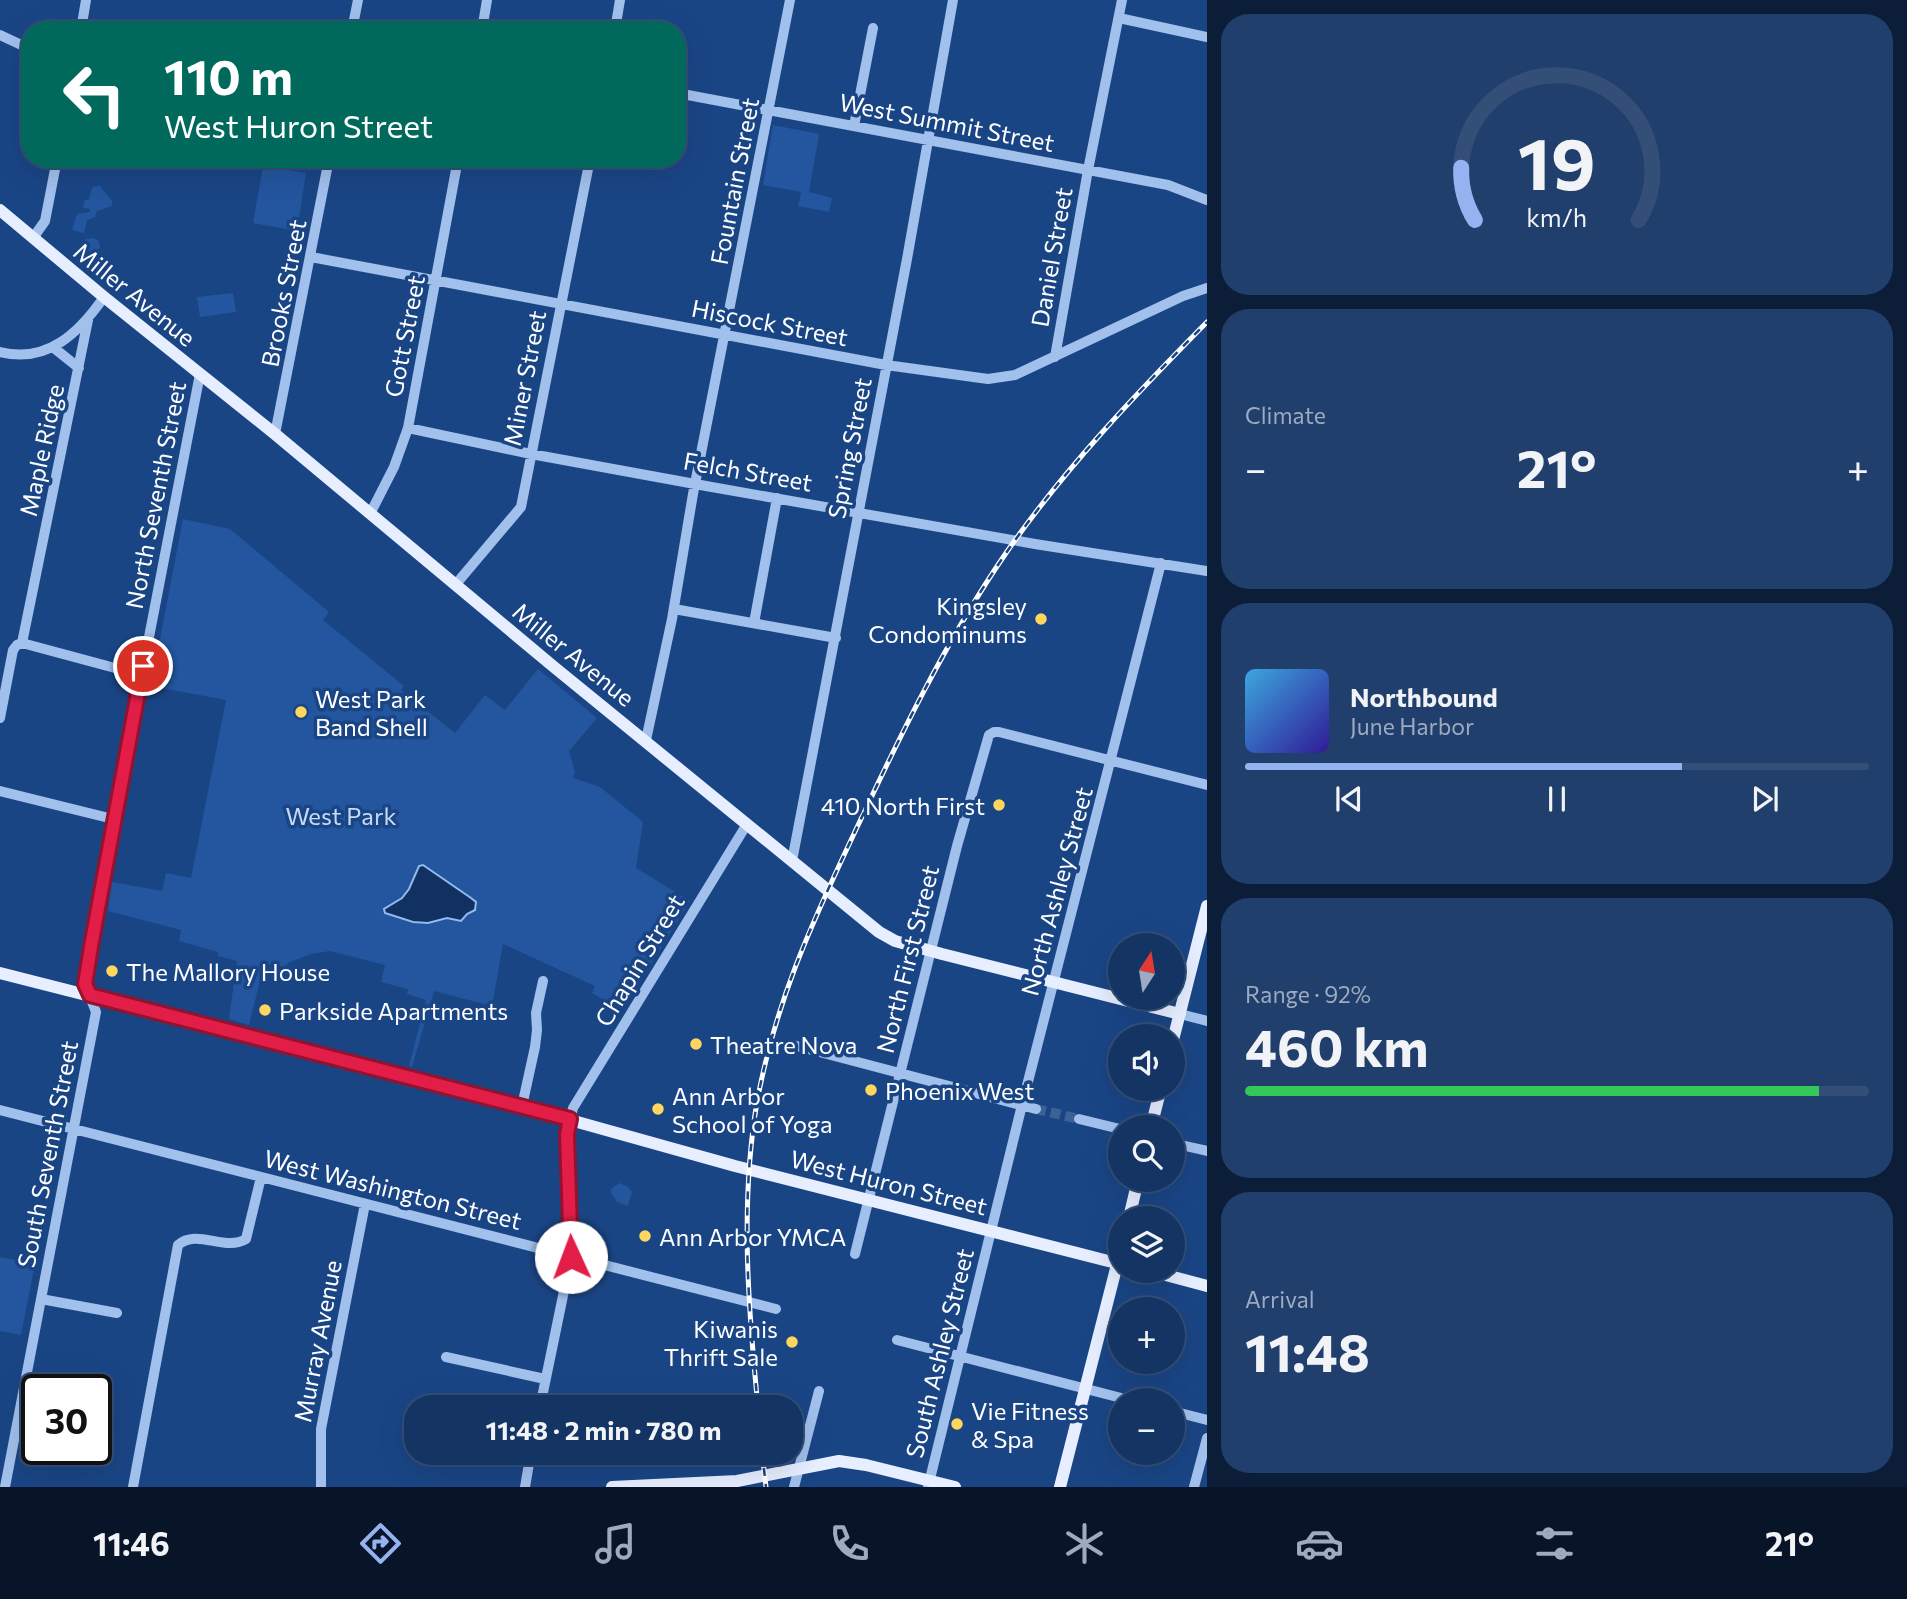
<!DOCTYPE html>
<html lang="en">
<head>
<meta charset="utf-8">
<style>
	body { margin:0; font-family:Commissioner,sans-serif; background:#213f6d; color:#f1f3f6; height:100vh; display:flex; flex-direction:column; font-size:26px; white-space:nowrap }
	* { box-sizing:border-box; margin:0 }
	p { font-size:23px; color:#9daabf }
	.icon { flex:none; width:38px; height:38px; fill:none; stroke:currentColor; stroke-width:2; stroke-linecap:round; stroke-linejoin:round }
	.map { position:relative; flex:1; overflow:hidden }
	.details { display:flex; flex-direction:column; gap:14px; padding:14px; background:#0b1d37; width:700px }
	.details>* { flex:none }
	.top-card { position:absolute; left:21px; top:21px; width:665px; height:147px; border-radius:28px; box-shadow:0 7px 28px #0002,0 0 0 2px #334f78; background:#00695c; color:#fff; overflow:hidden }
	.needle { width:46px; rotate:12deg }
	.buttons { position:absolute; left:1108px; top:933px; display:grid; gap:14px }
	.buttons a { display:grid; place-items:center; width:77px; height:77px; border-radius:50%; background:#143464; box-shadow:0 7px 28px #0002,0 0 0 2px #334f78; font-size:35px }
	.speed { position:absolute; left:21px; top:1374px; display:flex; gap:14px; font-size:35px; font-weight:700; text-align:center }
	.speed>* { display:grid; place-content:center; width:91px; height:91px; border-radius:50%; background:#143464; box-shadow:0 7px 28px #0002,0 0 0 2px #334f78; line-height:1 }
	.speed .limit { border:4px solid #111; border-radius:10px; background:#fff; color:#111 }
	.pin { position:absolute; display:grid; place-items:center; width:60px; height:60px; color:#fff; margin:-30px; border:4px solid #fff; border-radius:50%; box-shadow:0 2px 7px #0007 }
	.me { position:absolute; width:77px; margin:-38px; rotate:358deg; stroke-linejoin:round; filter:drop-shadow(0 0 5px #0008) }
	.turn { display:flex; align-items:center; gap:24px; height:147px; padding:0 28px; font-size:32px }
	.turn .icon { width:91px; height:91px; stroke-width:2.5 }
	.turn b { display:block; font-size:49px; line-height:60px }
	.big { font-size:52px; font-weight:700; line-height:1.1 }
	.details .widget { flex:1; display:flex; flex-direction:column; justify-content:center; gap:10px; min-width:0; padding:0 24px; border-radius:28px; background:#213f6d }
	.details .dial { align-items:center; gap:0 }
	.dial svg { height:182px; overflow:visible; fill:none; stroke:#334f78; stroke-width:7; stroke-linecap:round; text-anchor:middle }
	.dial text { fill:#f1f3f6; stroke:none }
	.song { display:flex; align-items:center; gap:21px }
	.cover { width:84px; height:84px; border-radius:10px; background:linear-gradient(135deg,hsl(200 70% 55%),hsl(250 70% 35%)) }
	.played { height:7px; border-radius:4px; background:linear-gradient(90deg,#95b2f1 70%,#334f78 70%) }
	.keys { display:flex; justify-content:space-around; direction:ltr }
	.heat { display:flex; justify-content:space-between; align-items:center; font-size:38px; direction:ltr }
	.charge { height:10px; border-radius:5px; background:linear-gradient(90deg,#34c759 92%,#334f78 0) }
	.trip { position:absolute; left:404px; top:1395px; width:399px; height:70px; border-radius:28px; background:#143464; box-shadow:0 7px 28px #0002,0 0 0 2px #334f78; font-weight:700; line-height:70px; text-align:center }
	.dock { display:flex; height:112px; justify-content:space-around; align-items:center; background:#081528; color:#9daabf }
	.dock .icon { width:49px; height:49px }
	.dock .selected { color:#95b2f1 }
	.dock b { font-size:32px; color:#f1f3f6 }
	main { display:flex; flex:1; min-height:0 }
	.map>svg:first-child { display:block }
</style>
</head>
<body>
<main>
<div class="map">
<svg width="1207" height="1487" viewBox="0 0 1207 1487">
	<rect width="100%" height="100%" fill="#1a4585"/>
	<path fill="#23569e" d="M 773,125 L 819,134 L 809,192 L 832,198 L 829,212 L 798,206 L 801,192 L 763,185 Z
		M 263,166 L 306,173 L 297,231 L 253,223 Z
		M 99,185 L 112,201 L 112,206 L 97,211 L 95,217 L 87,220 L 84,233 L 72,230 L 77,214 L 90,212 L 90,209 L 84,208 L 83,206 L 85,200 L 89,199 L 92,188 Z
		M 92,238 L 98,240 L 100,246 L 96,256 L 88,259 C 81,251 81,248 86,239 Z
		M 233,293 L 236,312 L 200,317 L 197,297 Z
		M 183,519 L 230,529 L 329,612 L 323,620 L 404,686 L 401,690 L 455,733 L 485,695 L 505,710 L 538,669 L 597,718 L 569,751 L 575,772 L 573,778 L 600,787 L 643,822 L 636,868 L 690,901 L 622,1011 L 592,993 L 595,986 L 503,944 L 492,1006 L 434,991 L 412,1067 L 409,1066 L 426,1000 L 407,994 L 408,989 L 381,982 L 385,965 L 330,951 L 311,954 L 288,963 L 286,967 L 264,964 L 249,1025 L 229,1019 L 237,961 L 218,956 L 218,952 L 179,941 L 181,930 L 108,911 L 112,882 L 162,891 L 166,873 L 191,878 L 226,700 L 151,686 Z
		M 619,1183 L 627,1186 L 632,1192 L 628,1206 L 617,1202 L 611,1193 L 611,1189 Z
		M 0,1257 L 35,1264 L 21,1335 L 0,1331 Z"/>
	<path fill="#113163" stroke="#94baee" stroke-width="2" d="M 423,865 L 471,898 L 476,902 L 475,910 L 467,914 L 461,921 L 447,918 L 428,923 L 413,922 L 385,913 L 384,909 L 402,898 L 409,889 L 419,866 Z"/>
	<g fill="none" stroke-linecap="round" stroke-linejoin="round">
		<path stroke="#3c6197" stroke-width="10" stroke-dasharray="10 5" stroke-linecap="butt" d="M 1036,1109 L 1079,1119"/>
		<path stroke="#a1c0ec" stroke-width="10" d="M 1119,18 L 1207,37
			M 81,30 L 86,0
			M 352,30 L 358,0
			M 482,30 L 487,0
			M 615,30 L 620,0
			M 0,35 L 30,49
			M 677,93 L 1168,185 L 1207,200
			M 854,126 L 873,28
			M 33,238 L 45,221 L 57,159
			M 311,257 L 886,365 L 988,379 L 1015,375 L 1183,296 L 1207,288
			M 54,348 L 79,368
			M 0,352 C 47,364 79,333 104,297
			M 1055,357 L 1088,170 L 1122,0
			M 408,428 L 531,454 L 706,486 L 1035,544 L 1207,571
			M 275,434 L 329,159
			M 370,514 L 394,467 L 408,428 L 458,159
			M 456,584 L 521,507 L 590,159
			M 674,609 L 836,638
			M 754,623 L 777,498
			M 22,643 L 88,320
			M 22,643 L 141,675
			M 0,718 L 13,650 L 17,645 L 22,643
			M 646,740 L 672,619 L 693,494 L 790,0
			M 0,791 L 113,819
			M 792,861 L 907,259 L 953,0
			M 1180,1014 L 1207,1021
			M 793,1045 L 1036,1109
			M 522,1106 L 535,1047 L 537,1030 L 536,1013 L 543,981
			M 0,1110 L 776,1309
			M 1079,1119 L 1120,1129
			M 1172,1143 L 1207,1151
			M 855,1254 L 957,846 L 989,735 L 994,732 L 999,732 L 1207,785
			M 41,1299 L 117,1313
			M 897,1340 L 1129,1400
			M 446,1357 L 545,1379
			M 540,1407 L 571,1257 L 567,1134 L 573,1108 L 747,824
			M 1172,1411 L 1207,1420
			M 5,1487 L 96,1012 L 85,984 L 98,900 L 200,374
			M 133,1487 L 178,1245 C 197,1228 225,1252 246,1239 L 261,1177
			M 321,1487 L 321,1429 L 365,1204
			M 525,1487 L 531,1452
			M 794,1487 L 819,1391
			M 928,1487 L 1022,1105 L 1161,563
			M 1194,1487 L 1207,1438"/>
		<path stroke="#e6eeff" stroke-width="12" d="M 0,210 L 104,297 L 275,434 L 554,667 L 879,932 L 895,941 L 942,954 L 1180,1014
			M 0,973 L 495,1099 L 735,1166 L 1120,1264
			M 1172,1044 L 1207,906
			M 1151,1127 L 1161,1088
			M 1129,1218 L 1138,1180
			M 1147,1270 L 1207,1286
			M 612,1487 L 737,1481 L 839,1461 L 866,1465 L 955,1487
			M 1060,1487 L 1120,1253"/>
		<g stroke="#fff" stroke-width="5">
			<path id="rail" d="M 758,1407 C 748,1306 740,1202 757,1102 C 775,1004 810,927 852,838 C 898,740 945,642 1006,553 C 1064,469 1136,394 1207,322
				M 762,1452 L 766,1487"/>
		</g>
		<use href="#rail" stroke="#1a4585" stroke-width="2.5" stroke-dasharray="8" stroke-linecap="butt"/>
	</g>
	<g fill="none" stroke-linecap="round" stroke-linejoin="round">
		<g stroke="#92132f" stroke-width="18">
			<path id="route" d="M 143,666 L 92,941 L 85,984 L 90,995 L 570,1119 L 567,1134 L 571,1257"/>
		</g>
		<use href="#route" stroke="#e11d48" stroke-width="12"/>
	</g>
	<g fill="#fed65d" stroke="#1a4585" stroke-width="2.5">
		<circle cx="1041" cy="619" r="7"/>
		<circle cx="301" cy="712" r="7"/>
		<circle cx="999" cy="805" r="7"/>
		<circle cx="112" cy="971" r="7"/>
		<circle cx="265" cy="1010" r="7"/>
		<circle cx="696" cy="1044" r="7"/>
		<circle cx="871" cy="1090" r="7"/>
		<circle cx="658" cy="1109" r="7"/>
		<circle cx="645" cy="1236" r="7"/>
		<circle cx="792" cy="1342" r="7"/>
		<circle cx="957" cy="1424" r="7"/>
	</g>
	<g text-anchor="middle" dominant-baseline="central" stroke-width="7" stroke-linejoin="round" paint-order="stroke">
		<g font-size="24" fill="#fff" stroke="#1a4585">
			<text transform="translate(947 122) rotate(11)">West Summit Street</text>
			<text transform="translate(734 181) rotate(-79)">Fountain Street</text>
			<text transform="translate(1051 257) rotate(-80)">Daniel Street</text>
			<text transform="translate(283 293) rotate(-79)">Brooks Street</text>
			<text transform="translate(135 294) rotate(39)">Miller Avenue</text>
			<text transform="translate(770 322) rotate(11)">Hiscock Street</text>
			<text transform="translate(404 336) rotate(-79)">Gott Street</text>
			<text transform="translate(524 378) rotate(-79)">Miner Street</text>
			<text transform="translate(849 448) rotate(-79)">Spring Street</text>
			<text transform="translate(41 450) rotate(-78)">Maple Ridge</text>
			<text transform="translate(748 471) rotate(10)">Felch Street</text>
			<text transform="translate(155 495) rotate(-79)">North Seventh Street</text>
			<text transform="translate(574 654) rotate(39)">Miller Avenue</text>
			<text transform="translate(1056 891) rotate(-75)">North Ashley Street</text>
			<text transform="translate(907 959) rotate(-76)">North First Street</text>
			<text transform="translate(639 960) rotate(-59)">Chapin Street</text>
			<text transform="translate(47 1154) rotate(-79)">South Seventh Street</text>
			<text transform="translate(889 1182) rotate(14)">West Huron Street</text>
			<text transform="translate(393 1189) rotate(14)">West Washington Street</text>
			<text transform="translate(317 1341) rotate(-79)">Murray Avenue</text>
			<text transform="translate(939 1353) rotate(-76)">South Ashley Street</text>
		</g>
		<g font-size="24" fill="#fff" stroke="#1a4585" text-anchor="start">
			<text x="1027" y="605" text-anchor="end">Kingsley<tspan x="1027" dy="28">Condominums</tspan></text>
			<text x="315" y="698">West Park<tspan x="315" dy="28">Band Shell</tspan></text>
			<text x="985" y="805" text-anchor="end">410 North First</text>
			<text x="126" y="971">The Mallory House</text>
			<text x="279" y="1010">Parkside Apartments</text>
			<text x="710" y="1044">Theatre Nova</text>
			<text x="885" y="1090">Phoenix West</text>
			<text x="672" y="1095">Ann Arbor<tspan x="672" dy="28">School of Yoga</tspan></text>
			<text x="659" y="1236">Ann Arbor YMCA</text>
			<text x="778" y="1328" text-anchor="end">Kiwanis<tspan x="778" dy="28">Thrift Sale</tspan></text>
			<text x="971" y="1410">Vie Fitness<tspan x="971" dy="28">&amp; Spa</tspan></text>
		</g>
		<g font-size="24" fill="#c6dbf9" stroke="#1a4585">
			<text x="341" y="815">West Park</text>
		</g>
	</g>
</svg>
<div class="buttons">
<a><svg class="needle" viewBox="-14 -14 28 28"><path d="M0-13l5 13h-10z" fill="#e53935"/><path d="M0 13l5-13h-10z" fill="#9daabf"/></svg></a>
<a><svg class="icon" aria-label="sound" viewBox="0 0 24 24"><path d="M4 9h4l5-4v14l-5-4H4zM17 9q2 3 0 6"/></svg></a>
<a><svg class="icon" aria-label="search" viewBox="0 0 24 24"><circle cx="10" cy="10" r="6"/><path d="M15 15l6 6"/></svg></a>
<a><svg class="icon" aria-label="layers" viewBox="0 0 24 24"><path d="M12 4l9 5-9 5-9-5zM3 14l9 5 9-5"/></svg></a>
<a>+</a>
<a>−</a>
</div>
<div class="speed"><div class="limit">30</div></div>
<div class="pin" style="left:143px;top:666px;background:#d93025"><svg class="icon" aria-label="arrive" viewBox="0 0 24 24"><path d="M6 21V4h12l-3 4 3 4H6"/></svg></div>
<svg class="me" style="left:571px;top:1257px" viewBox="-20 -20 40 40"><circle r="19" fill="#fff"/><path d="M0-13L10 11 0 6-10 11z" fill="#e11d48"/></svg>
<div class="trip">11:48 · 2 min · 780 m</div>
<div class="top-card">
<div class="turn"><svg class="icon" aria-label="left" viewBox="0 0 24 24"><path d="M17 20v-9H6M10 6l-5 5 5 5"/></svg><div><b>110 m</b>West Huron Street</div></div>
</div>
</div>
<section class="details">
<div class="widget dial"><svg viewBox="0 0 100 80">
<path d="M14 69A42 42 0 1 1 86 69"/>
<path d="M14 69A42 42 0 0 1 8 46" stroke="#95b2f1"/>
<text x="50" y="56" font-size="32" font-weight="700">19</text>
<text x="50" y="72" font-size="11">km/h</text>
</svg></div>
<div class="widget"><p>Climate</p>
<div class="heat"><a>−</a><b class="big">21°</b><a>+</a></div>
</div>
<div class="widget">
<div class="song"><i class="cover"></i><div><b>Northbound</b><p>June Harbor</p></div></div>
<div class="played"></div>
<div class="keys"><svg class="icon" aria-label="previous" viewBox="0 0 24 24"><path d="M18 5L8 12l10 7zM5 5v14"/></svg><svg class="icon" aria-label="pause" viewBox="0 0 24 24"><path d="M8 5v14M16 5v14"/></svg><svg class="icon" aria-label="next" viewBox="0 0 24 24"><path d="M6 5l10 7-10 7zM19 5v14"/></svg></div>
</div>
<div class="widget"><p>Range · 92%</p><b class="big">460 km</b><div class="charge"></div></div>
<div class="widget"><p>Arrival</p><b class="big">11:48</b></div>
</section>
</main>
<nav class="dock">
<b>11:46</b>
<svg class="icon selected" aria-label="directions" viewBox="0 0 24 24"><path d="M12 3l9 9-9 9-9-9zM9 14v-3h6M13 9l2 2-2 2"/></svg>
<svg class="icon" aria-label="music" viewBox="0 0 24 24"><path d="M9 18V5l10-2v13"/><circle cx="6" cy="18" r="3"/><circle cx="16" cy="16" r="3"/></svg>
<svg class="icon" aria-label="phone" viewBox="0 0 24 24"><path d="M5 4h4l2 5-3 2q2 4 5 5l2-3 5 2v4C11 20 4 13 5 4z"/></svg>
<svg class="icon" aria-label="climate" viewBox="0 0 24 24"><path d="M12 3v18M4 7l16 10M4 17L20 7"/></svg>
<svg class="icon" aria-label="car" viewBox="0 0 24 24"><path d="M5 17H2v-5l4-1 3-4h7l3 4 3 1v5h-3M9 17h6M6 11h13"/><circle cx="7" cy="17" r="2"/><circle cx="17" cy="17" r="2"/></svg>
<svg class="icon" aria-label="filters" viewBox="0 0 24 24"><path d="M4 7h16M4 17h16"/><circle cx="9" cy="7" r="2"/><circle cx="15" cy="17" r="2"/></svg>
<b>21°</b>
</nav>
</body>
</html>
